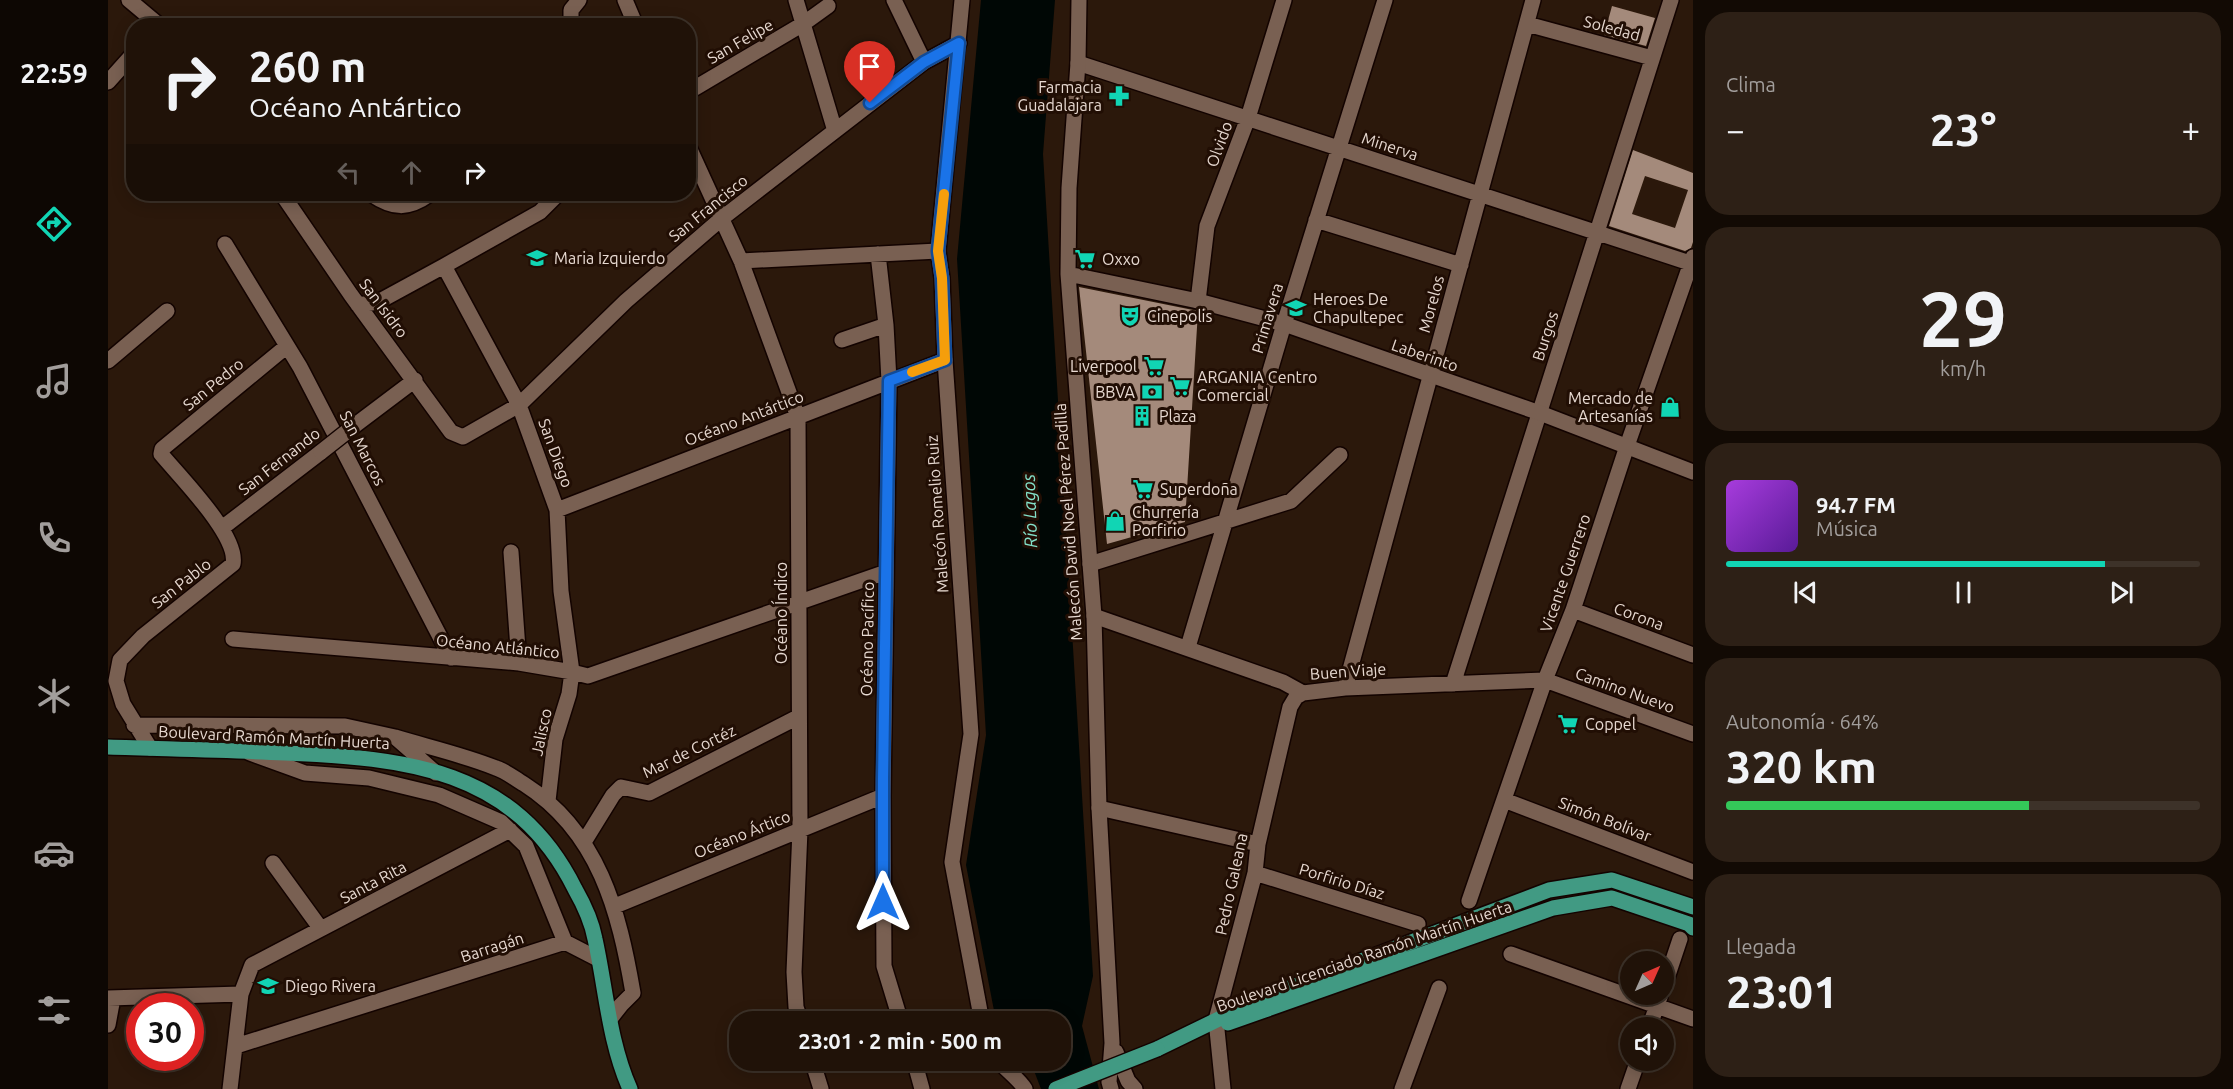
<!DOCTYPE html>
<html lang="es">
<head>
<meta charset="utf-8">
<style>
	body { margin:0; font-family:Ubuntu,sans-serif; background:#2d2016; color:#f1f3f6; height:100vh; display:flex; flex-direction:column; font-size:22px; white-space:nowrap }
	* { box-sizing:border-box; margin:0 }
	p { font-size:20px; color:#a29e9c }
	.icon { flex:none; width:33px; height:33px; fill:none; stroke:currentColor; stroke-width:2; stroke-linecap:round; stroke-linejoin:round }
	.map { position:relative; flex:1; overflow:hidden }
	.panel { display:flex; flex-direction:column; gap:12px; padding:12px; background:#120a04; width:540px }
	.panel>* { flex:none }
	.top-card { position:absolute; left:18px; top:18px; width:570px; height:183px; border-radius:24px; box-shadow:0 3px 15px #0003,0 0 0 2px #3d3229; background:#201208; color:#f1f3f6; overflow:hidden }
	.needle { width:39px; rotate:45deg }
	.tools { position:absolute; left:1512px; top:951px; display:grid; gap:12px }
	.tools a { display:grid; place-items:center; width:54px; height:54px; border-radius:50%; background:#201208; box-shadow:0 3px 15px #0003,0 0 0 2px #3d3229; font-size:30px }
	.speed { position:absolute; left:18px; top:993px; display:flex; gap:12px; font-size:30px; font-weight:700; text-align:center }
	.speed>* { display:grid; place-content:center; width:78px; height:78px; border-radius:50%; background:#201208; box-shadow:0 3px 15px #0003,0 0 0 2px #3d3229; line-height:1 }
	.speed .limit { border:9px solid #d22; background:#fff; color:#111 }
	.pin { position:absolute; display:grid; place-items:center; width:51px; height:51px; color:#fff; margin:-62px -26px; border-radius:50% 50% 50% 0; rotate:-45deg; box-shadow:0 0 6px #0007 }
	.pin .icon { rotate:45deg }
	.me { position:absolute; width:66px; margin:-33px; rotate:0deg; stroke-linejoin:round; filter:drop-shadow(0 0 4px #0008) }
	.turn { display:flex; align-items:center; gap:21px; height:126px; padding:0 24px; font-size:27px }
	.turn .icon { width:78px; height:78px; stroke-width:2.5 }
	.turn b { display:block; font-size:42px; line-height:51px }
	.lanes { display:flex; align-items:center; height:57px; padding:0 24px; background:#0003; justify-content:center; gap:30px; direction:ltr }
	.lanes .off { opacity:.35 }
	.big { font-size:45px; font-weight:700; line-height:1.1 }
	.panel .tile { flex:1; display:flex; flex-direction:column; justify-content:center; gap:9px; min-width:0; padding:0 21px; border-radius:24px; background:#2d2016 }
	.panel .dial { align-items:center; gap:0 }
	.dial b { font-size:78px; line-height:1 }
	.song { display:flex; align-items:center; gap:18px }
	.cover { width:72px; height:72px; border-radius:9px; background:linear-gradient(135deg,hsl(280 70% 55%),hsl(270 70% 35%)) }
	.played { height:6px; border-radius:3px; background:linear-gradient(90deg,#11d5b4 80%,#3d3229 80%) }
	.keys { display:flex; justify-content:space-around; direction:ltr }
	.heat { display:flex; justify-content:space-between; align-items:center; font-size:33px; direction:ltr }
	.charge { height:9px; border-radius:4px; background:linear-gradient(90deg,#34c759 64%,#3d3229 0) }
	.trip { position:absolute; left:621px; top:1011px; width:342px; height:60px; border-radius:24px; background:#201208; box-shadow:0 3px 15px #0003,0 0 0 2px #3d3229; font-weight:700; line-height:60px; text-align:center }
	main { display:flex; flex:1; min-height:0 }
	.tabs { display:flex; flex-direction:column; width:108px; justify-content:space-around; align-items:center; background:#0d0703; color:#a29e9c }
	.tabs .icon { width:42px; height:42px }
	.tabs .current { color:#11d5b4 }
	.tabs b { font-size:27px; color:#f1f3f6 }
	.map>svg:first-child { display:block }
</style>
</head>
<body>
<main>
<nav class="tabs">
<b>22:59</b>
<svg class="icon current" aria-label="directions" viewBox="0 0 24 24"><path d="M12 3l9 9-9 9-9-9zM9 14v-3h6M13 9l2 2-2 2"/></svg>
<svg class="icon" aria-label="music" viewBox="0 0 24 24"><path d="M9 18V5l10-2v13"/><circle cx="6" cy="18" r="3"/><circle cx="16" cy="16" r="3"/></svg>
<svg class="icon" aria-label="phone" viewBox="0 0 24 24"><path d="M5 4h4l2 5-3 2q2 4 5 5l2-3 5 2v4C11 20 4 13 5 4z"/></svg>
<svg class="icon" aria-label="climate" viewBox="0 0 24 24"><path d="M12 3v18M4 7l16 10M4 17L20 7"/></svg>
<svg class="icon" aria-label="car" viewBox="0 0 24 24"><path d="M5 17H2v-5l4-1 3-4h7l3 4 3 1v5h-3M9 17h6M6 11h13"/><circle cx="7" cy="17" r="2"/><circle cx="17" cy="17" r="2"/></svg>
<svg class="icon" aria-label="filters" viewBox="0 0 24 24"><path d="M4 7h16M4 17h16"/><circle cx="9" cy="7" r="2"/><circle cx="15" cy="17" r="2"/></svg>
</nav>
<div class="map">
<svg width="1585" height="1089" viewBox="0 0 1585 1089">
	<rect width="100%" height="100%" fill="#2b180b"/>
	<path fill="#000705" d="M 873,0 L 947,0 L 935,154 L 985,976 L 974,1026 L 991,1089 L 933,1089 L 925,1068 L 916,1061 L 952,1060 L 952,1022 L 888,1021 L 858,865 L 878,735 L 849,259 Z"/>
	<path fill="#a48a7b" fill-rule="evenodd" d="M 1504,6 L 1547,18 L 1538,46 L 1496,35 Z
		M 1525,150 L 1585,173 L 1585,242 L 1583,248 L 1577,251 L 1501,226 ZM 1537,176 L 1580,190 L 1567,228 L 1524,214 Z
		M 971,287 L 1090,311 L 1077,522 L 999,544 Z"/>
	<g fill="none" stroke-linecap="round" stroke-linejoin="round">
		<g stroke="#130300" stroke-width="18">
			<path id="minor" d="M 21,0 L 52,26
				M 517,0 L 528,26
				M 688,0 L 727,131
				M 786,0 L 816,62
				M 1419,24 L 1544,58
				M 463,26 L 463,10 L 471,0
				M 970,63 L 1585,264
				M 0,82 L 26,53
				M 587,88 L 695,24 L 720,6
				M 580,145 L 633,261 L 690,417 L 692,830 L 686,972 L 688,1007 L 693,1022
				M 174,194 L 243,295 L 343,432 L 355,437 L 411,405 L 518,301 L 613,219 L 816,62 L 851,43
				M 263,194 C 285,209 300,210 322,194
				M 1208,220 L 1353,265
				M 117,244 L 192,367 L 343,658
				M 770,254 L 778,325 L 781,381 L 775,796 L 776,966 L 793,1022
				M 633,261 L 830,251
				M 336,266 L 411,405 L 449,510 L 453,591 L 464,672 L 461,694 L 447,739 L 440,801
				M 1090,301 L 1099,226 L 1140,118 L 1176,0
				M 250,305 L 270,302 L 336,266 L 432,212 L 450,194
				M 734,340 L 778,325
				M 0,361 L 59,311
				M 246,426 L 307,380
				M 449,510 L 837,360
				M 114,528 L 213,452
				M 403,552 L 411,663
				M 982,564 L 1183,501 L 1232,455
				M 1465,610 L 1585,655
				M 986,616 L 1175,682 L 1195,693 L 1237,688 L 1437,680 L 1585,734
				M 125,639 L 411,663 L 464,672 L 480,676 L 778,572
				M 1080,647 L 1176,324 L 1277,0
				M 1345,684 L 1563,0
				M 1237,688 L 1425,0
				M 26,725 L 237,726 L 287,737 L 328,773
				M 287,737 C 320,747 356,755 388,768 C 398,771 407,779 416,784 C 491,832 511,911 525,993 L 513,1005 L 502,1019
				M 42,748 L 15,704 L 8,681 L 12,660 L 35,636 L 125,564 C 131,536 72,477 53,454 L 54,449 L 179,346
				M 142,753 L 197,773 L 261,778 L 331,795 L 393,822 L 418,846 L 457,942 L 490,959
				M 1396,800 L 1585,872
				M 991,808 L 1150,844
				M 476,842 L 505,795 L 513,787 L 541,793 L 690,717
				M 165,863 L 213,929
				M 1147,873 L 1310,924
				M 1361,901 L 1437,680 L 1465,610 L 1519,446 L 1585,257
				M 507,906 L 775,796
				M 1403,954 L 1585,1019
				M 1556,987 L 1572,939
				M 0,998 L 133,994
				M 0,1025 L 5,998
				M 1541,1028 L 1552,997
				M 128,1046 L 457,942
				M 1008,1052 L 1020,1081 L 1027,1089
				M 704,1060 L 713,1089
				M 806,1060 L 814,1089
				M 122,1089 L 133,994 L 144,965 L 402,830
				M 1115,1089 L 1108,1020 L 1147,873 L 1150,844 L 1182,707 L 1188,697 L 1195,693
				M 1294,1089 L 1331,988
				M 1520,1089 L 1530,1060"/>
		</g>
		<g stroke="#130300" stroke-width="18">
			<path id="tertiary" d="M 854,0 L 830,251 L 834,278 L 837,360 L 863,734 L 844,862 L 874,1022
				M 971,0 L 970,63 L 961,188 L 960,274 L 986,616 L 991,808 L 1004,1043 L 1001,1082 L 1003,1089
				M 960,274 L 1090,301 L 1176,324 L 1432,413 L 1585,472
				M 890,1060 C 898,1070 912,1080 917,1089"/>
		</g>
		<g stroke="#130300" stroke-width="18">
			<path id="primary" d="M 0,747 C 59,749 118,750 177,753 C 297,758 407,768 467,889 C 475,903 484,923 487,939 C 498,989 501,1042 522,1089
				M 1120,1023 L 1445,908 L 1504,898 L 1581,924 L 1585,928
				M 1049,1049 L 1152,999 L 1441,890 L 1504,880 L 1585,907"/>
		</g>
		<use href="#minor" stroke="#796052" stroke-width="15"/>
		<use href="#tertiary" stroke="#796052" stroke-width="15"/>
		<use href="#primary" stroke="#419a83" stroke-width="15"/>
		<g stroke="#130300" stroke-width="18" stroke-linecap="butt">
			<path id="minor-bridge" d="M 213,452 L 246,426"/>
		</g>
		<g stroke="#130300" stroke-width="18" stroke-linecap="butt">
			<path id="primary-bridge" d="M 948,1089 L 1049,1049"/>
		</g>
		<use href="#minor-bridge" stroke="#796052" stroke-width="15"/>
		<use href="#primary-bridge" stroke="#419a83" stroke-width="15"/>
	</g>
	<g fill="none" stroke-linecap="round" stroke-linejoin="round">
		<g stroke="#114b97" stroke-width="15">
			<path id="route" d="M 762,103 L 816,62 L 851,43 L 830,251 L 834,278 L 837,360 L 781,381 L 775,779 L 775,902"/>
		</g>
		<use href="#route" stroke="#1a73e8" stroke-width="10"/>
		<path stroke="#f59e0b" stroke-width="10" d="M 804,372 L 837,360 L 834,278 L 830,251 L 836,194"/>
	</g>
	<defs>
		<g id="pharmacy-bare" transform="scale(1.62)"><path d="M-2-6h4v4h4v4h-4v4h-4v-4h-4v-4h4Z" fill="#11d5b4" stroke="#210e04" stroke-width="2.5" paint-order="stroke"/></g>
		<g id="school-bare" transform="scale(1.62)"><path d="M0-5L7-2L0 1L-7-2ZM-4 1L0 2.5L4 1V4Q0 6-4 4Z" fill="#11d5b4" stroke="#210e04" stroke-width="2.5" paint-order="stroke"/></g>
		<g id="supermarket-bare" transform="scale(1.62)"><path d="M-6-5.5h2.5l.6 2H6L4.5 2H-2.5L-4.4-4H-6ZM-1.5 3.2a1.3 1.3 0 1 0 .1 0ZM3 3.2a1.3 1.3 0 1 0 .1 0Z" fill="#11d5b4" stroke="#210e04" stroke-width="2.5" paint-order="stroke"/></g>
		<g id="theatre-bare" transform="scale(1.62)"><path d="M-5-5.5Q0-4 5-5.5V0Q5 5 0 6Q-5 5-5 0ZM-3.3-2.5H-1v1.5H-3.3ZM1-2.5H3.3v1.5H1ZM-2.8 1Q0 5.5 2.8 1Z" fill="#11d5b4" stroke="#210e04" stroke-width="2.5" paint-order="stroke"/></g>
		<g id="bank-bare" transform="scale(1.62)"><path d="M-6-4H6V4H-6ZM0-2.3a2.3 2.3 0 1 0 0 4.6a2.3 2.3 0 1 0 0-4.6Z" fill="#11d5b4" stroke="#210e04" stroke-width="2.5" paint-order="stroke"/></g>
		<g id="shop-bare" transform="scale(1.62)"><path d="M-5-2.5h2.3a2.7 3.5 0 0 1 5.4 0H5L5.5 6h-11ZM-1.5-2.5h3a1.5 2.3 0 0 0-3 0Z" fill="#11d5b4" stroke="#210e04" stroke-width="2.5" paint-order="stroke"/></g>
		<g id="building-bare" transform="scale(1.62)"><path d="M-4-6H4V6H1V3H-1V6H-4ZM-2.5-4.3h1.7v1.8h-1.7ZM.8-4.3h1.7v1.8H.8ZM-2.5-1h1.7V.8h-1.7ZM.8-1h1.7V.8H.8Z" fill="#11d5b4" stroke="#210e04" stroke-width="2.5" paint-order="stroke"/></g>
	</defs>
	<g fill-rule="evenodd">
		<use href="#pharmacy-bare" x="1011" y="96"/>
		<use href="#school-bare" x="429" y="258"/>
		<use href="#supermarket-bare" x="977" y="259"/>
		<use href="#school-bare" x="1188" y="308"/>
		<use href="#theatre-bare" x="1022" y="316"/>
		<use href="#supermarket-bare" x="1046" y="366"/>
		<use href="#supermarket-bare" x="1072" y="386"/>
		<use href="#bank-bare" x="1044" y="392"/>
		<use href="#shop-bare" x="1562" y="407"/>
		<use href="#building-bare" x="1034" y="416"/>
		<use href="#supermarket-bare" x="1035" y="489"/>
		<use href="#shop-bare" x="1007" y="521"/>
		<use href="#supermarket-bare" x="1460" y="724"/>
		<use href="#school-bare" x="160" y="986"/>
	</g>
	<g text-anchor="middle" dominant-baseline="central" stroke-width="6" stroke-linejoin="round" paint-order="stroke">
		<g font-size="16" fill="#e7d9d1" stroke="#210e04">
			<text transform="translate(1504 28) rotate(15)">Soledad</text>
			<text transform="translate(632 41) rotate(-30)">San Felipe</text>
			<text transform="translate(1111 144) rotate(-70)">Olvido</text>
			<text transform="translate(1282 146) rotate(18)">Minerva</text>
			<text transform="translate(600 208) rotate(-39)">San Francisco</text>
			<text transform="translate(1323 304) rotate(-75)">Morelos</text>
			<text transform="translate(276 308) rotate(53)">San Isidro</text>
			<text transform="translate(1159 318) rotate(-73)">Primavera</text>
			<text transform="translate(1437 336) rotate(-72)">Burgos</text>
			<text transform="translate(1317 355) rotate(19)">Laberinto</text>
			<text transform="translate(105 384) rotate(-39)">San Pedro</text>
			<text transform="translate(636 418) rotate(-21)">Océano Antártico</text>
			<text transform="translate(255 448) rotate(63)">San Marcos</text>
			<text transform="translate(448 453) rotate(70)">San Diego</text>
			<text transform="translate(171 461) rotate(-38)">San Fernando</text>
			<text transform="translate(829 514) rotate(-94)">Malecón Romelio Ruiz</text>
			<text transform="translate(960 522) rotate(-94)">Malecón David Noel Pérez Padilla</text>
			<text transform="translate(1457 573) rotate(-71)">Vicente Guerrero</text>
			<text transform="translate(73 583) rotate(-38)">San Pablo</text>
			<text transform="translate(673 613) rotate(-90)">Océano Índico</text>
			<text transform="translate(1531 616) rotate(20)">Corona</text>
			<text transform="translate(759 639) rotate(-89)">Océano Pacífico</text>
			<text transform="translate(390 646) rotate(6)">Océano Atlántico</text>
			<text transform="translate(1240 671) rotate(-4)">Buen Viaje</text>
			<text transform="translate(1517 690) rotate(20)">Camino Nuevo</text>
			<text transform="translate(433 732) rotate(-78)">Jalisco</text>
			<text transform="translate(166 737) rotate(3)">Boulevard Ramón Martín Huerta</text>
			<text transform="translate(581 751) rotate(-26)">Mar de Cortéz</text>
			<text transform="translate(1497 819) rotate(21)">Simón Bolívar</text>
			<text transform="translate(634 834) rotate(-22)">Océano Ártico</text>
			<text transform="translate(1234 881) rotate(17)">Porfirio Díaz</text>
			<text transform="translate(265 882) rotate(-28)">Santa Rita</text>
			<text transform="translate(1123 884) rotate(-78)">Pedro Galeana</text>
			<text transform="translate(384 947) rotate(-18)">Barragán</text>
			<text transform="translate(1256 956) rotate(-19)">Boulevard Licenciado Ramón Martín Huerta</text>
		</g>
		<g font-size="16" fill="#e7d9d1" stroke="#210e04" text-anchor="start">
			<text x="994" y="87" text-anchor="end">Farmacia<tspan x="994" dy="18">Guadalajara</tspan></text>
			<text x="446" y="258">Maria Izquierdo</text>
			<text x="994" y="259">Oxxo</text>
			<text x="1205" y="299">Heroes De<tspan x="1205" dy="18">Chapultepec</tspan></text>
			<text x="1039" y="316">Cinepolis</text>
			<text x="1029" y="366" text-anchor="end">Liverpool</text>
			<text x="1089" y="377">ARGANIA Centro<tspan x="1089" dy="18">Comercial</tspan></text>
			<text x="1027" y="392" text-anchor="end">BBVA</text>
			<text x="1545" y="398" text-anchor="end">Mercado de<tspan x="1545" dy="18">Artesanías</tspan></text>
			<text x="1051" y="416">Plaza</text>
			<text x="1052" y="489">Superdoña</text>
			<text x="1024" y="512">Churrería<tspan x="1024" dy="18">Porfirio</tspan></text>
			<text x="1477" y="724">Coppel</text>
			<text x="177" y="986">Diego Rivera</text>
		</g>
		<g font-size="18" font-style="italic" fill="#83e1ca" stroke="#210e04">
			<text transform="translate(921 511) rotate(-92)">Río Lagos</text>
		</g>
	</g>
</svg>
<div class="tools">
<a><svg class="needle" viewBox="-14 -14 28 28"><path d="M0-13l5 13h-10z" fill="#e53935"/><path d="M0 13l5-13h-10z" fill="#a29e9c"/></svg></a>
<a><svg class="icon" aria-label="sound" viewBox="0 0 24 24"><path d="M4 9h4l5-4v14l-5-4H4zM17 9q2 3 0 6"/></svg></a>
</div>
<div class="speed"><div class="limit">30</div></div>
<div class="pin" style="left:762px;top:103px;background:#d93025"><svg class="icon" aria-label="arrive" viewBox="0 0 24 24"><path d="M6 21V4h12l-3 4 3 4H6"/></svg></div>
<svg class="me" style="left:775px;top:902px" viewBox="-20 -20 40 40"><path d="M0-17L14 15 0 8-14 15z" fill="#1a73e8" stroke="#fff" stroke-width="4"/></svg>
<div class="trip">23:01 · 2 min · 500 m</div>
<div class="top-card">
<div class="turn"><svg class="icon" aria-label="right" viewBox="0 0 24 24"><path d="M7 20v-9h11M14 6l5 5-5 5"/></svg><div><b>260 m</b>Océano Antártico</div></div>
<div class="lanes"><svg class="icon off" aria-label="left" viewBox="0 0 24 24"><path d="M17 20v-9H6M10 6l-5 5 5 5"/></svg><svg class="icon off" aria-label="ahead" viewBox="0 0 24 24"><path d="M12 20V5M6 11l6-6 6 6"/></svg><svg class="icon" aria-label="right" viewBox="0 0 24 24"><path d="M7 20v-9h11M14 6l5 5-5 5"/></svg></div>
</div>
</div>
<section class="panel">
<div class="tile"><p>Clima</p>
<div class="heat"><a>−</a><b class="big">23°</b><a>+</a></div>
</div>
<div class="tile dial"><b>29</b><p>km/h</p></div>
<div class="tile">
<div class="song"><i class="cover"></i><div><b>94.7 FM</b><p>Música</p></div></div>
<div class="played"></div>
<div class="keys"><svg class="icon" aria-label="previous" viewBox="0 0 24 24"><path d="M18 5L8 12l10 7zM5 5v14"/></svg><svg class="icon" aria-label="pause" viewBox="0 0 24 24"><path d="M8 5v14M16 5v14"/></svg><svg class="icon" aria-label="next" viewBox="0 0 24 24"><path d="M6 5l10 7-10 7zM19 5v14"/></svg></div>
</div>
<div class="tile"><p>Autonomía · 64%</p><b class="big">320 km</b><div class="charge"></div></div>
<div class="tile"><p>Llegada</p><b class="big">23:01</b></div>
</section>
</main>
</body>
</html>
